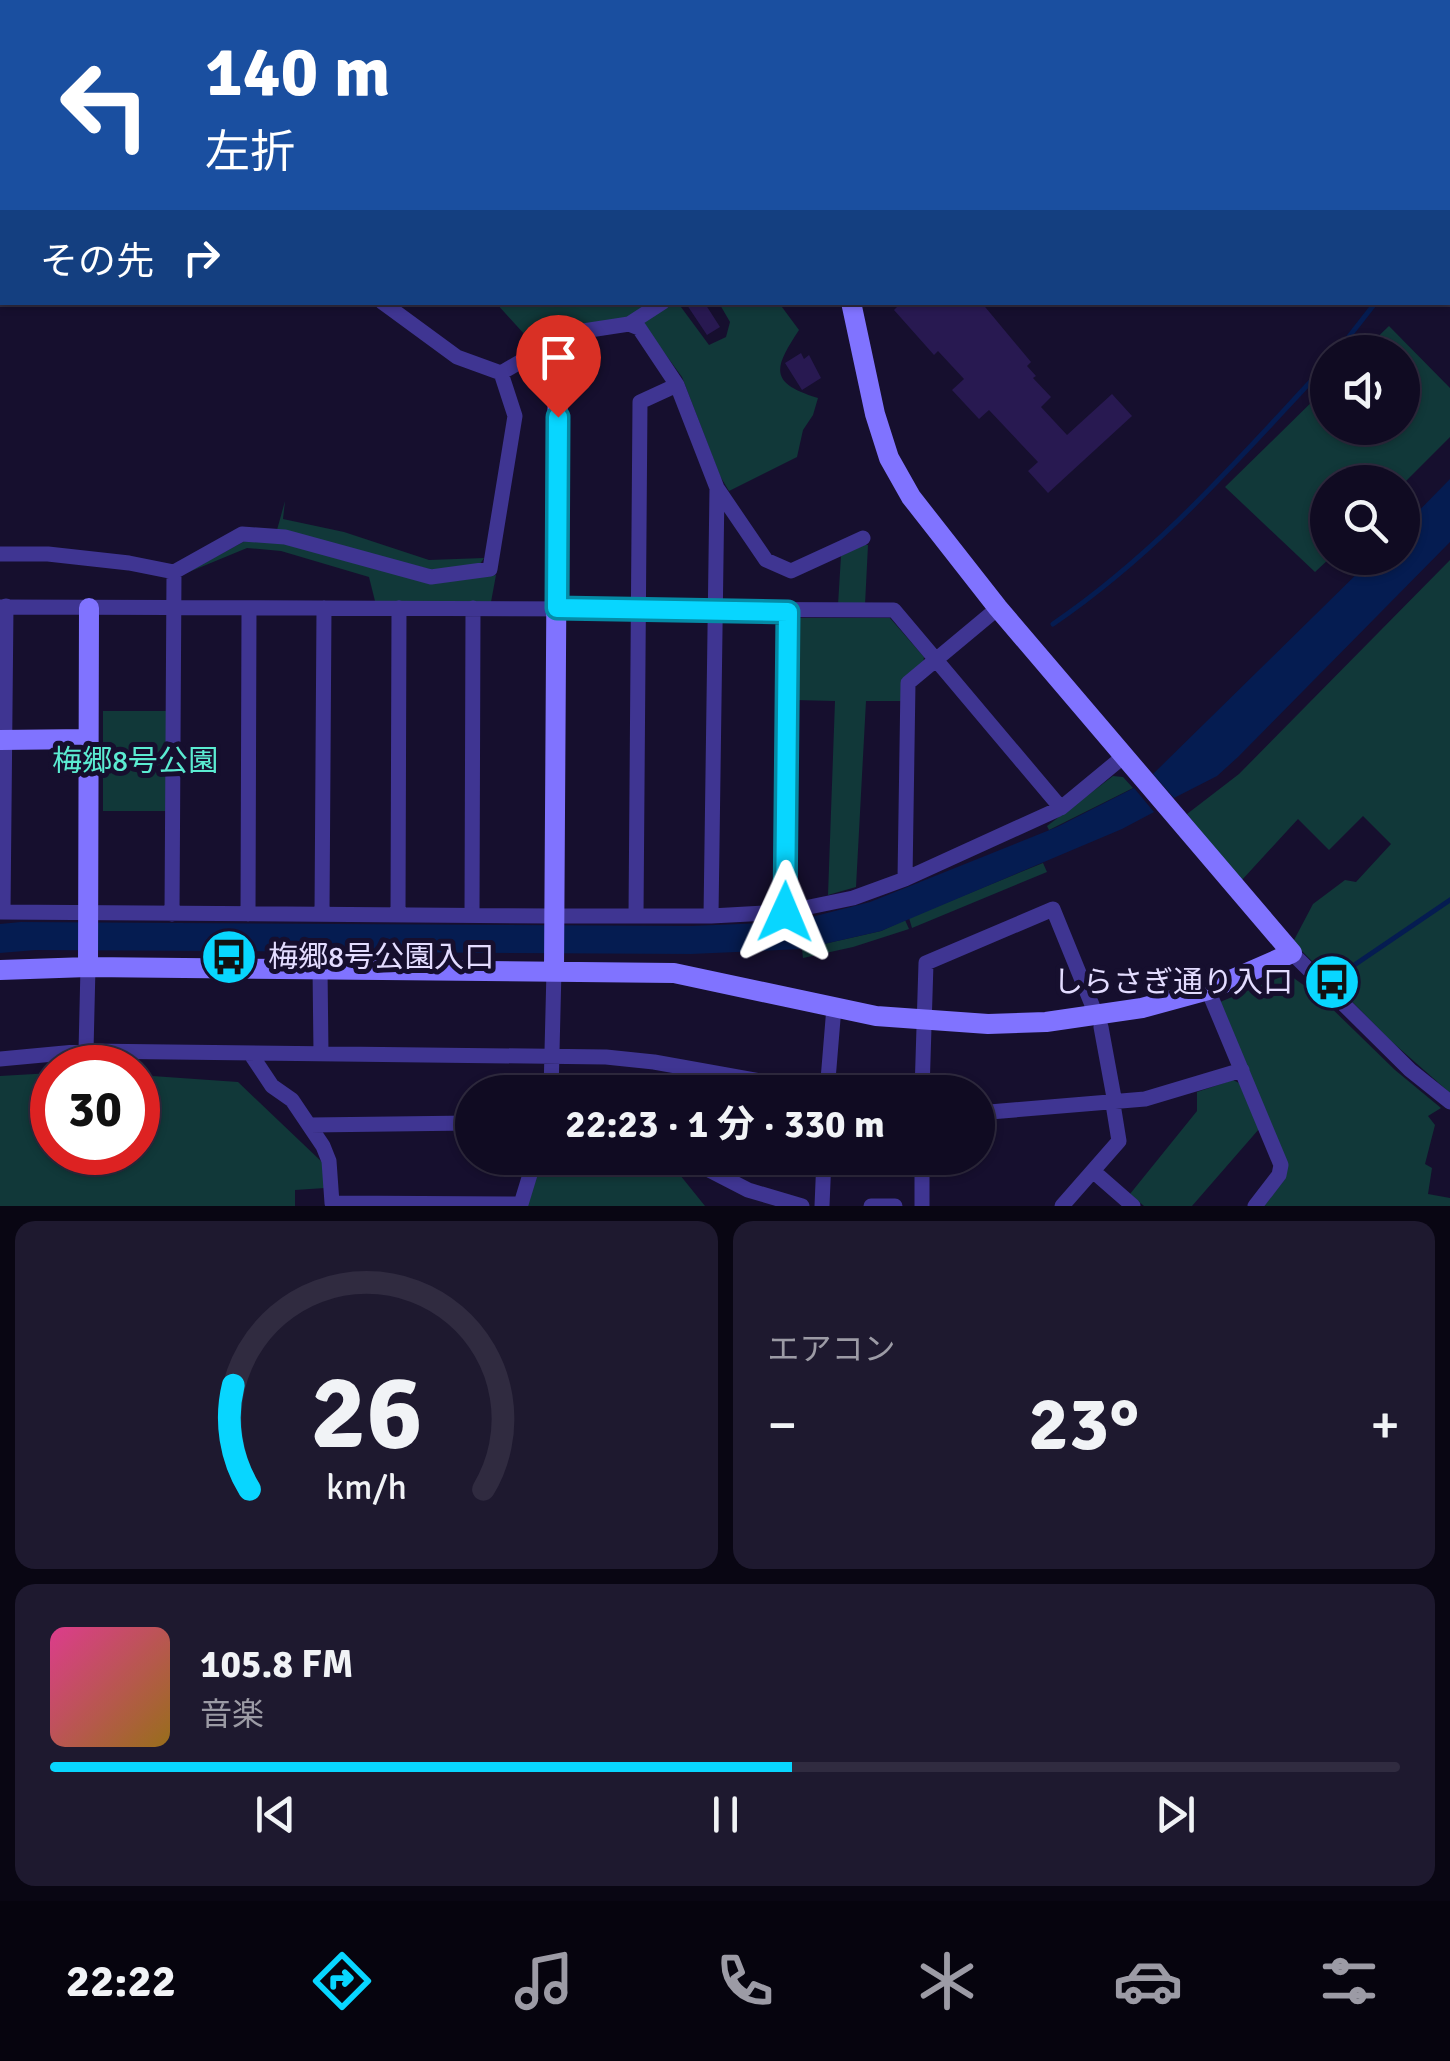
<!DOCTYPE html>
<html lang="ja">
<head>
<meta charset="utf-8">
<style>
	body { margin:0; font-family:Signika,"Noto Sans JP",sans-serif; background:#1e192f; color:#f1f3f6; height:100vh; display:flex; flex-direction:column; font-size:38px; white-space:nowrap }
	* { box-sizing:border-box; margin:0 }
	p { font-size:32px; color:#9c9ba5 }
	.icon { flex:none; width:55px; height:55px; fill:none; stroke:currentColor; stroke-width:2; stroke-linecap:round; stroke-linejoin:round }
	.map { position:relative; height:1206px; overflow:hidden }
	.panel { display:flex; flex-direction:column; gap:15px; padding:15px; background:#090613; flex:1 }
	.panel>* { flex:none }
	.banner { position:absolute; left:0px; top:0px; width:1450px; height:305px; box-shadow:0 2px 8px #0004,0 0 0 2px #302b40; background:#1a4fa0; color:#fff; overflow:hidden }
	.controls { position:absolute; left:1310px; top:335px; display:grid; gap:20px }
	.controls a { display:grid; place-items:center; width:110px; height:110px; border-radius:50%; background:#100b22; box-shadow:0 2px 8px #0004,0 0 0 2px #302b40; font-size:50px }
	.speed { position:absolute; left:30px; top:1045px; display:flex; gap:20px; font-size:50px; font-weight:700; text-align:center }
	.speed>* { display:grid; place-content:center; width:130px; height:130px; border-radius:50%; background:#100b22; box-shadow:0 2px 8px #0004,0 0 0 2px #302b40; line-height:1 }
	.speed .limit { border:15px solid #d22; background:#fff; color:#111 }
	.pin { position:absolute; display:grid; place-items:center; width:85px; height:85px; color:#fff; margin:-102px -42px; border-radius:50% 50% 50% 0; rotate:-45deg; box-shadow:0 0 10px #0007 }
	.pin .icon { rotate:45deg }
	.me { position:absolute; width:110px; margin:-55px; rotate:1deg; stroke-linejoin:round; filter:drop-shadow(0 0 8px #0008) }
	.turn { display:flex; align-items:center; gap:35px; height:210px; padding:0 40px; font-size:45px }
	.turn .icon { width:130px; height:130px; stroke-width:2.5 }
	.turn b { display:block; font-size:70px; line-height:85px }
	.then { display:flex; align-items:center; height:95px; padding:0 40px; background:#0003; gap:20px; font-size:38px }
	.big { font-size:75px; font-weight:700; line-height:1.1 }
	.panel .card { flex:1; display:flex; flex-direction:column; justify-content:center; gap:15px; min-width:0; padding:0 35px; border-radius:20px; background:#1e192f }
	.panel .dial { align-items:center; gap:0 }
	.dial svg { height:260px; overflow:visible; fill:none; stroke:#302b40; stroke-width:7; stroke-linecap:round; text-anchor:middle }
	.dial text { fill:#f1f3f6; stroke:none }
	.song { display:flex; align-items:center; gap:30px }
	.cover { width:120px; height:120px; border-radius:15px; background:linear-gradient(135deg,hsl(330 70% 55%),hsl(40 70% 35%)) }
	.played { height:10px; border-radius:5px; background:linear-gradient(90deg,#08d6ff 55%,#302b40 55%) }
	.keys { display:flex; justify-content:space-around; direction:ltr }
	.heat { display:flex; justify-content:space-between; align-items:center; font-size:55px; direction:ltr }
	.panel .tiles { flex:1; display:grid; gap:15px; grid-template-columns:1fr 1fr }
	.card:last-child { grid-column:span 2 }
	.trip { position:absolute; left:455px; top:1075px; width:540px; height:100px; border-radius:50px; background:#100b22; box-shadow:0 2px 8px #0004,0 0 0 2px #302b40; font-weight:700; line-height:100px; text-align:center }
	.menu { display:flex; height:160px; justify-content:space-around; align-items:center; background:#06040e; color:#9c9ba5 }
	.menu .icon { width:70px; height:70px }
	.menu .selected { color:#08d6ff }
	.menu b { font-size:45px; color:#f1f3f6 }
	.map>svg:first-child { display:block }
</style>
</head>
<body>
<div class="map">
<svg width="1450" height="1206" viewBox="0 0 1450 1206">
	<rect width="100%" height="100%" fill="#160f2e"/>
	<path fill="#113839" d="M 496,303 L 654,303 L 632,317 L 569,327 L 536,347 Z
		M 671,303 L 678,303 L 709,345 L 726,337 L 730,322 L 719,303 L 779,303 L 799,330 C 774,368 768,383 818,398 L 813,415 L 803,430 L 797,457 L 729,491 L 720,476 L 682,377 L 641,321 Z
		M 1389,326 L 1450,388 L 1450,437 L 1403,484 L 1328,482 L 1330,558 L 1315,572 L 1225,487 L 1327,387 L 1328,428 L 1402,428 L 1402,352 L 1362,352 Z
		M 285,501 L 283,519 L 344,532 L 429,560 L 484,558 L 480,564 L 433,570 L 277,530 Z
		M 245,541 L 281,543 L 431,584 L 496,575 L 491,602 L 375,601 L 369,577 L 281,551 L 247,548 L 184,574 Z
		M 864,545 L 868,545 L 865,605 L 838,605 L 841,556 Z
		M 1450,560 L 1450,898 L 1441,904 L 1450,902 L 1450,1093 L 1391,1041 L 1293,942 L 1313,904 L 1345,880 L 1356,882 L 1391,844 L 1363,816 L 1329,850 L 1298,819 L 1241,881 L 1187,814 L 1239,774 Z
		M 800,618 L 890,618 L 924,657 L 923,664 L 901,701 L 866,701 L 856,887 L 828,895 L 835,701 L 795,700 L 795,622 Z
		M 103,711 L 166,711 L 166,811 L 103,811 Z
		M 1113,776 L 1123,777 L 1133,788 L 1049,830 L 1047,826 Z
		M 1043,863 L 1047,872 L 912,928 L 909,918 Z
		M 905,920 L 909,929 L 853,947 L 803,958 L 802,949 L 881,931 Z
		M 1288,974 L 1319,996 L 1395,1070 L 1441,1108 L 1428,1116 L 1435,1125 L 1425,1164 L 1432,1168 L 1428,1194 L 1450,1198 L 1450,1206 L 1264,1206 L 1285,1179 L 1288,1164 L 1220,1002 Z
		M 52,1073 L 52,1152 L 138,1152 L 138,1075 L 238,1082 L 323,1163 L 325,1188 L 295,1190 L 295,1206 L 0,1206 L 0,1076 Z
		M 1233,1080 L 1239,1083 L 1259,1129 L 1192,1206 L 1144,1206 L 1130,1194 L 1197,1111 L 1197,1092 Z
		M 540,1158 L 675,1158 L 680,1175 L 705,1206 L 525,1206 Z"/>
	<path fill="#051c51" d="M 1450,479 L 1450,542 L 1238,757 L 1217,776 L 1174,798 L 1153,774 L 1373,558 L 1402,558 L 1403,527 Z
		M 1134,788 L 1154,812 L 1122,829 L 881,931 L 802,949 L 691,954 L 36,950 L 0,953 L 0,924 L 21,922 L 691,926 L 792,922 L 870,902 L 1057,827 Z"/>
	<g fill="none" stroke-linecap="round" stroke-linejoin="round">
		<path stroke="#051c51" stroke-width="5" d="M 1448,109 L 1450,102
			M 1337,352 L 1376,302
			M 1053,624 C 1160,551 1240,457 1328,363
			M 1344,972 L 1450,900"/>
	</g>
	<path fill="#281951" d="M 685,302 L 704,302 L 720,327 L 707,335 Z
		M 902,302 L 981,302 L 1031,362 L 1027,366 L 1036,376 L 1033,378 L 1051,397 L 1041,407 L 1067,435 L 1112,394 L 1132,416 L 1048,493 L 1028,471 L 1038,462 L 989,410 L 979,419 L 952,390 L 964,379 L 938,351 L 934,355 L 894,310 Z
		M 801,353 L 804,359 L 809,355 L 821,378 L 802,390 L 785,363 Z"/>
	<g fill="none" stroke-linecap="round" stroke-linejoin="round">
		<path stroke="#3f3592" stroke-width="15" d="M 143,0 L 144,2
			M 208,0 L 208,2
			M 1317,0 L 1321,2
			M 1448,25 L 1450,24
			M 0,257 L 2,254
			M 382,302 L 457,357 L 501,373 L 570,333 L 629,324 L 663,302
			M 629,324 L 639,328 L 677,385 L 717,488 L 711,916
			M 717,488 L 766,560 L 791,571 L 863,538
			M 0,554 L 48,554 L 129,563 L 174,572 L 242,534 L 285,537 L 431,577 L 490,569 L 515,416 L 501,373
			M 0,607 L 894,610 L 1061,808
			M 905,879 L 908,683 L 998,608
			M 0,912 L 554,916 L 711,916 L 785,912 L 853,898 L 905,879 L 1061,808 L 1124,756
			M 3,912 L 6,606
			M 785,912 L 788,611
			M 172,914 L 174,572
			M 248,914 L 249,608
			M 322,914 L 324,608
			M 398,914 L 399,608
			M 472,914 L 473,608
			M 636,916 L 640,402 L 677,385
			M 1292,953 L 1410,1070 L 1450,1102
			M 320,968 L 321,1053
			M 1208,990 L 1281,1165 L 1279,1175 L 1255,1206
			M 1101,1027 L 1115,1103
			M 86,1051 L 88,967
			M 250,1053 L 272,1086 L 292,1100 L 323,1146 L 329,1161 L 332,1203 L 521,1204 L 535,1158
			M 0,1059 L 86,1051 L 606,1057 L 654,1062 L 822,1092
			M 551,1092 L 554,970
			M 827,1092 L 834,1007
			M 922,1092 L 926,963 L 1053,909 L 1097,1017
			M 978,1113 L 1145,1099 L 1242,1070
			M 310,1125 L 472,1123
			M 686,1158 L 748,1190 L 802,1206
			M 922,1158 L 922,1206
			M 1093,1171 L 1133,1206
			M 822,1206 L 824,1158
			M 871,1206 L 895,1206
			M 1062,1206 L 1119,1141 L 1113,1104"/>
		<path stroke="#8073ff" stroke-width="20" d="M 715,0 L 717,2
			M 0,740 L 88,739
			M 88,967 L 89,608
			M 0,970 L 88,967 L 674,973 L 876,1016 L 988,1024 L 1046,1022 L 1142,1008 L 1208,990 L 1292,953 L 998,608 L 911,497 L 889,458 L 875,414 L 851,302
			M 554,970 L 558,341"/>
	</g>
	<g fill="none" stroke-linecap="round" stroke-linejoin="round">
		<g stroke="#058ba6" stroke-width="25">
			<path id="route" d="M 558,417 L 557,608 L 788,612 L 785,912"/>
		</g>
		<use href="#route" stroke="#08d6ff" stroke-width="18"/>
	</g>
	<defs>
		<g id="bus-disc" transform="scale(2.875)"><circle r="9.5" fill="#08d6ff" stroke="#160f2e"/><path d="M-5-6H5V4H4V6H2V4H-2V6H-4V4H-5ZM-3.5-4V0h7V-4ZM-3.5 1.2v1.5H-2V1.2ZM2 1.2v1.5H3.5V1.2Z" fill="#111"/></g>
	</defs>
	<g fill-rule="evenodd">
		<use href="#bus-disc" x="229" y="957"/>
		<use href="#bus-disc" x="1332" y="982"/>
	</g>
	<g text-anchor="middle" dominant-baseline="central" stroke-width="10" stroke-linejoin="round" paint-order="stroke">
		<g font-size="30" fill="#5becd2" stroke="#160f2e">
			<text x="135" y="761">梅郷8号公園</text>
		</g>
		<g font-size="30" fill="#e3dcff" stroke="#160f2e" text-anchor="start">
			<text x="268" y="957">梅郷8号公園入口</text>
			<text x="1293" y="982" text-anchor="end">しらさぎ通り入口</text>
		</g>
	</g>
</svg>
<div class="controls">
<a><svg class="icon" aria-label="sound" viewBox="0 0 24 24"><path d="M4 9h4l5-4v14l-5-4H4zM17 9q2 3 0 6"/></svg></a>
<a><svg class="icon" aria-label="search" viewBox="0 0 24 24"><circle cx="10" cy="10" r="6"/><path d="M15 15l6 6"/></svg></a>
</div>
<div class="speed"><div class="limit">30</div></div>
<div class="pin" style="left:558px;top:417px;background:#d93025"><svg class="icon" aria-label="arrive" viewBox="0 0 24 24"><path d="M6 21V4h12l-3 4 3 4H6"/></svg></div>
<svg class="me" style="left:785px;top:912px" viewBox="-20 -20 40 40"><path d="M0-17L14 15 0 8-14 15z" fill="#08d6ff" stroke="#fff" stroke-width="4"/></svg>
<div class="trip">22:23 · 1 分 · 330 m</div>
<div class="banner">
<div class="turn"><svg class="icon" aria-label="left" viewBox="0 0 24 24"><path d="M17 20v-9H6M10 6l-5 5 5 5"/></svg><div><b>140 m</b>左折</div></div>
<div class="then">その先<svg class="icon" aria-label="right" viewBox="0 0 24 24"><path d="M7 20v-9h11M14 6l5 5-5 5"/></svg></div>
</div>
</div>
<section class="panel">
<div class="tiles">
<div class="card dial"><svg viewBox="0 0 100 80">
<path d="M14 69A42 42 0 1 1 86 69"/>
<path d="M14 69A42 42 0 0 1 9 37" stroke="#08d6ff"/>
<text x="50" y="56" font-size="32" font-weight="700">26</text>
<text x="50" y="72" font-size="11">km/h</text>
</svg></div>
<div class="card"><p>エアコン</p>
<div class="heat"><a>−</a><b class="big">23°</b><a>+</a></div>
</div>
<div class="card">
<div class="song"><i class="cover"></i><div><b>105.8 FM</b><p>音楽</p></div></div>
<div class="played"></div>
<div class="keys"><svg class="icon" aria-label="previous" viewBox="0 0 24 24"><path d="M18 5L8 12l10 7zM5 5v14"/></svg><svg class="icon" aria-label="pause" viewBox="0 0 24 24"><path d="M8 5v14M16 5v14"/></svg><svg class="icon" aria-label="next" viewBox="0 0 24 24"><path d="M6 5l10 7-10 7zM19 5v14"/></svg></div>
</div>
</div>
</section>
<nav class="menu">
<b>22:22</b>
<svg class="icon selected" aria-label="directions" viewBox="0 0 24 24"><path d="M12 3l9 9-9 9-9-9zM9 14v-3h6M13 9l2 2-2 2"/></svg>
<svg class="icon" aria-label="music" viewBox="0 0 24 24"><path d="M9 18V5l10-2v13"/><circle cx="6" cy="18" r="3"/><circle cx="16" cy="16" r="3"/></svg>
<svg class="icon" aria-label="phone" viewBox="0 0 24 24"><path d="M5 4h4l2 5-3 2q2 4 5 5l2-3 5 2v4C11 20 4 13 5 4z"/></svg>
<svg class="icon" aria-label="climate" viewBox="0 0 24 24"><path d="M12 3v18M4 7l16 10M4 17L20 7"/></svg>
<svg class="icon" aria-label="car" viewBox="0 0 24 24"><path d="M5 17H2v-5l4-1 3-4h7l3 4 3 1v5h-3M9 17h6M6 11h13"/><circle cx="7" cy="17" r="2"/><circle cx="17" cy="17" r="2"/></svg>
<svg class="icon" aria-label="filters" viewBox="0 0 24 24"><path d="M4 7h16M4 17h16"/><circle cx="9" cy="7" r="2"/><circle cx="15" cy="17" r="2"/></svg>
</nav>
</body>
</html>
